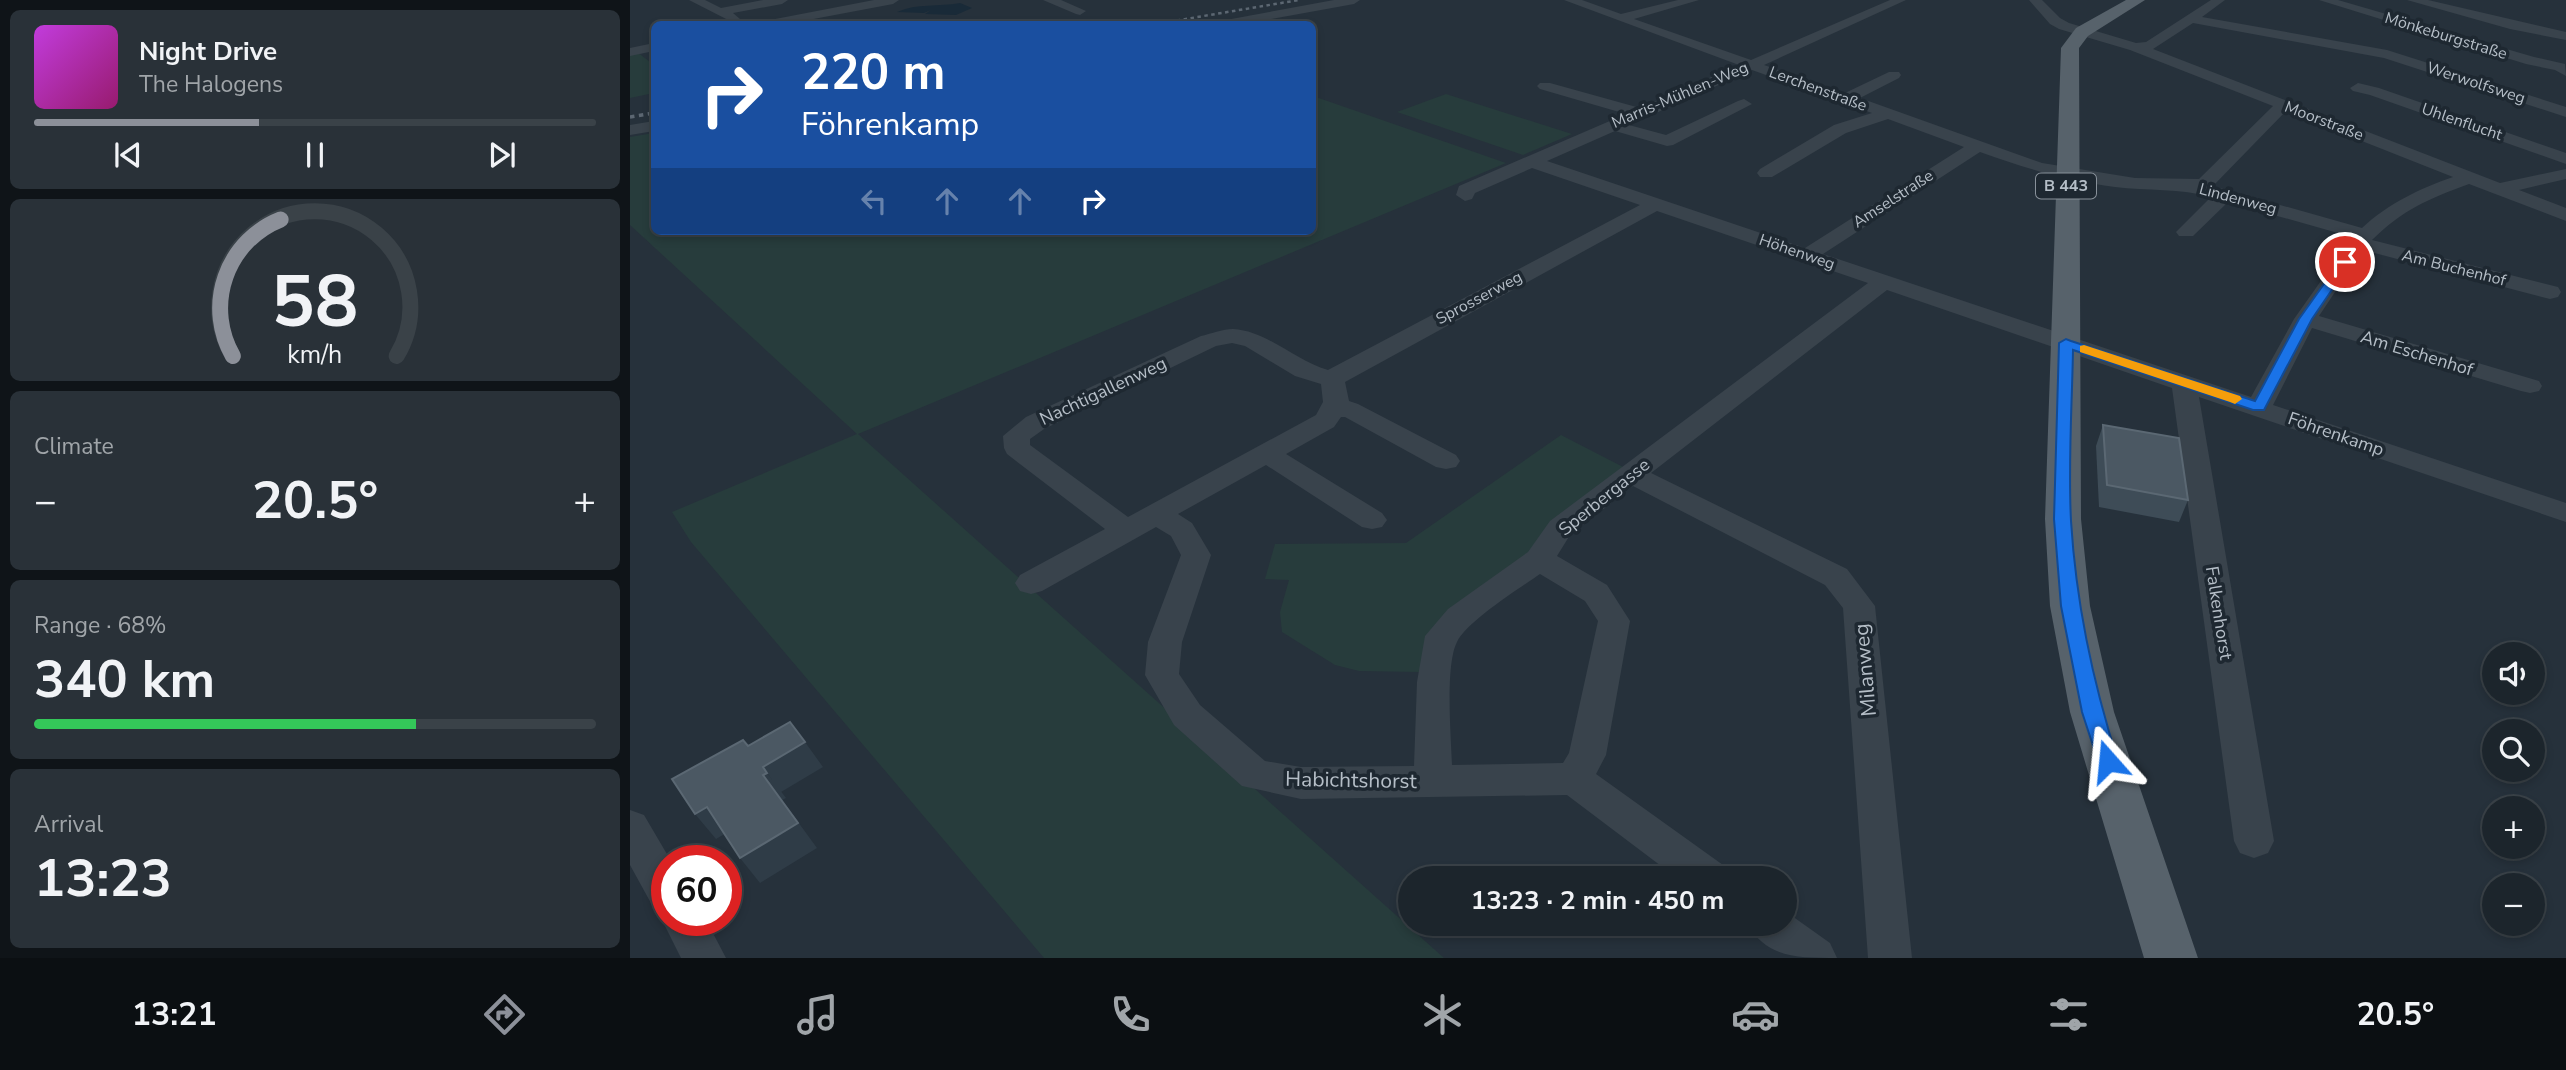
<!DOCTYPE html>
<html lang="en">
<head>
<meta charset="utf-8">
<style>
	body { margin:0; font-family:"Nunito Sans",sans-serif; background:#293138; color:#f1f3f6; height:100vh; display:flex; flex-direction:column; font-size:26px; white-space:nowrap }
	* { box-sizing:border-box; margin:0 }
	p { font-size:23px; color:#a0a5a9 }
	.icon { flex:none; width:38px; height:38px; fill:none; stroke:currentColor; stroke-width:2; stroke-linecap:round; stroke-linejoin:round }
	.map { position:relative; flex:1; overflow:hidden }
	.panel { display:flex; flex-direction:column; gap:10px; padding:10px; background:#0f1418; width:630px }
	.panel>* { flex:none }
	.guide { position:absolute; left:21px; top:21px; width:665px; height:214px; border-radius:10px; box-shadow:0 4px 10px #0003,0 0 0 2px #3a4248; background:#1a4fa0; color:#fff; overflow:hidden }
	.tools { position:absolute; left:1852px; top:642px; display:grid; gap:14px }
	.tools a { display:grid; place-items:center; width:63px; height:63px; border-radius:50%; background:#1c252c; box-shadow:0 4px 10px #0003,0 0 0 2px #3a4248; font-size:35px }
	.speed { position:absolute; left:21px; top:845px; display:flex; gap:14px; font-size:35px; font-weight:700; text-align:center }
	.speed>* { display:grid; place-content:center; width:91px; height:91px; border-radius:50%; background:#1c252c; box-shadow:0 4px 10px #0003,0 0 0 2px #3a4248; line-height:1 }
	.speed .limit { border:10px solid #d22; background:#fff; color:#111 }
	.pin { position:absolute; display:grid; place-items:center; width:60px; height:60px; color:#fff; margin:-30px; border:4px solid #fff; border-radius:50%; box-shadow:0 2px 7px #0007 }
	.me { position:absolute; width:77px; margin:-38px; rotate:342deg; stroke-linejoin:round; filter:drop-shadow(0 0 5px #0008) }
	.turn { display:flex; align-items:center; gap:24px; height:147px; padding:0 35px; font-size:32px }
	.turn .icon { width:91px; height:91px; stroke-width:2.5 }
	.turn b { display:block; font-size:49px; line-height:60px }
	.lanes { display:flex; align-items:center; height:66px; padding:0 35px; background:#0003; justify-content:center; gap:35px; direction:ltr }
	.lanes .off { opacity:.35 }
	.big { font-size:52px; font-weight:700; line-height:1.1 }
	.panel .tile { flex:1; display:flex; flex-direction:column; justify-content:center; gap:10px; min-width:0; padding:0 24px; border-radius:10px; background:#293138 }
	.panel .dial { align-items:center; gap:0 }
	.dial svg { height:182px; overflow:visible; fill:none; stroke:#3a4248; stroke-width:7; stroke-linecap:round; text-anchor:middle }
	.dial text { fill:#f1f3f6; stroke:none }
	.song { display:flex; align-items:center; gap:21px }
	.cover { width:84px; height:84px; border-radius:10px; background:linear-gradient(135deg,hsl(290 70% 55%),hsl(320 70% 35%)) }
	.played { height:7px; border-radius:4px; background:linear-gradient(90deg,#8c9099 40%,#3a4248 40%) }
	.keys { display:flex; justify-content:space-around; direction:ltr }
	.heat { display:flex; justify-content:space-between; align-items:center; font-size:38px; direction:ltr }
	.charge { height:10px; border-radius:5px; background:linear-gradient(90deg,#34c759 68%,#3a4248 0) }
	.trip { position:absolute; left:768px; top:866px; width:399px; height:70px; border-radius:35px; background:#1c252c; box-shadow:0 4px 10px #0003,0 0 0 2px #3a4248; font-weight:700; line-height:70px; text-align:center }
	.tabs { display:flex; height:112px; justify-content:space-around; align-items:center; background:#0b0f12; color:#a0a5a9 }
	.tabs .icon { width:49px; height:49px }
	.tabs .on { color:#8c9099 }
	.tabs b { font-size:32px; color:#f1f3f6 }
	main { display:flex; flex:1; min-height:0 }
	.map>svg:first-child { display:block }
</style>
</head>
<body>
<main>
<section class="panel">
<div class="tile">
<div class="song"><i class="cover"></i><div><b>Night Drive</b><p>The Halogens</p></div></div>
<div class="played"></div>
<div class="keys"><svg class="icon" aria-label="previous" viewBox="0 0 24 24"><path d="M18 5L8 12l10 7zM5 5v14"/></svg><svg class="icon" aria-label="pause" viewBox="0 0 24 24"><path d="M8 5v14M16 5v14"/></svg><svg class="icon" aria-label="next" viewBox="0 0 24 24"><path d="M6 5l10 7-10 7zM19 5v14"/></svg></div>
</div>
<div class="tile dial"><svg viewBox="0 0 100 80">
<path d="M14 69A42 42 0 1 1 86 69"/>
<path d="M14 69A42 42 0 0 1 35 9" stroke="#8c9099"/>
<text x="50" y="56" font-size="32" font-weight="700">58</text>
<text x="50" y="72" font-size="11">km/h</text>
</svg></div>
<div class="tile"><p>Climate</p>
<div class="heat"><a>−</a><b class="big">20.5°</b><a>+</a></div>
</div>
<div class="tile"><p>Range · 68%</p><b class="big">340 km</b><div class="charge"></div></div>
<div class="tile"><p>Arrival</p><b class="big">13:23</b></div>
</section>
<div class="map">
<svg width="1936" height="958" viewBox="0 0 1936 958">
	<rect width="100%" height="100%" fill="#26313b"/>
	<path fill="#273c3c" d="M 7,52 L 24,65 L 24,93 L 0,98 L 0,54 Z
		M 816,94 L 942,134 L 893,155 L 767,112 Z
		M 683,96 L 876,163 L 228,434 L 814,958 L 414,958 L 61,542 L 42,512 L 227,434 L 0,225 L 0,137 L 24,133 L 24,231 L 682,231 Z
		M 931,435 L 997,469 L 917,541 L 789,672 L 729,671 L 705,665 L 652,632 L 650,612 L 659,580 L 635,579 L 645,544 L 776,543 Z"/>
	<path fill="#192a38" d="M 330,3 L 342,8 L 326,15 L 295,14 L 301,10 L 294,13 L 267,12 C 287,3 309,7 330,3 Z"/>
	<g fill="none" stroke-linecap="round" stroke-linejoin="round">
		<path fill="#39434c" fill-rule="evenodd" d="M 59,0 L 75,0 L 91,8 L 133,0 L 158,0 L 152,4 L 103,13 L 110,19 L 104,23 Z
			M 244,0 L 269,0 L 263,4 L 157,24 L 133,24 L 140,20 Z
			M 413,0 L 431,0 L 456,11 L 450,15 L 446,14 Z
			M 704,0 L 730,0 L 724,4 L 614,24 L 589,24 L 596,20 Z
			M 934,0 L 952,0 L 991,14 L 1048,0 L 1069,0 L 1004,19 L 1121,60 L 1260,0 L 1276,0 L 1134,65 L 1215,93 L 1259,72 L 1269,72 L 1271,75 L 1269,78 L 1230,98 L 1412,163 L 1505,178 L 1569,179 L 1643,106 L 1500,50 L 1429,29 L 1420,24 L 1399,0 L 1412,0 L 1430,18 L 1439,23 L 1506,43 L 1516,42 L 1581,0 L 1595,0 L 1572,17 L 1757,50 L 1936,107 L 1936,117 L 1754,58 L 1563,23 L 1523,49 L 1870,183 L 1936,169 L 1936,179 L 1889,190 L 1936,208 L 1936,221 L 1839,184 C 1798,199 1774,209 1742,240 L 1928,287 L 1931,292 L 1928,297 L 1920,299 L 1733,250 L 1689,316 L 1909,381 L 1912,386 L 1909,391 L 1900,393 L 1891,391 L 1682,328 L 1643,405 L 1936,503 L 1936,522 L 1569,397 L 1644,841 L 1638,853 L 1624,858 L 1610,853 L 1604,841 L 1542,388 L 1257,290 L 1021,473 L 1217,569 L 1245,606 L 1282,958 L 1238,958 L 1213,608 L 1195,585 L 1003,486 L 940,535 L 927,556 L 977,585 L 1000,621 L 976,755 L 966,774 L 1093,865 L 1098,878 L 1047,878 L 937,795 L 671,799 L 612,786 L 544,725 L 515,675 L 518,642 L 551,555 L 541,536 L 526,527 L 412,591 L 401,594 L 390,591 L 385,583 L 390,575 L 475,529 L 377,454 L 374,448 L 373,436 L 396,417 L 571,336 C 580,334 593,329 603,329 C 638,331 665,361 698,370 L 1010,205 L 902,168 L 845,193 L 842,199 L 835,201 L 826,195 L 829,186 L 996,114 L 910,89 L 907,86 L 910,83 L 920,83 L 1010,108 L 1109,65 ZM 1122,70 L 1242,113 L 1204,125 L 1130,169 L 1127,173 L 1130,177 L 1142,177 L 1216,133 L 1258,119 L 1334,147 L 1175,248 L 917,161 L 985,131 L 1037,146 L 1043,145 L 1122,104 L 1114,99 L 1108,101 L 1036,135 L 999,125 ZM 1656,111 L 1823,177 C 1789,189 1759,203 1732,228 L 1583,186 ZM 1350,152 C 1394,168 1438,181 1485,187 C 1517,191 1551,188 1581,197 L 1546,232 L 1549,236 L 1563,236 L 1598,202 L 1722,237 L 1664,319 L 1621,397 L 1193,254 ZM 1027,211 L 1238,283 L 920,521 L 898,552 L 818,609 L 795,636 L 787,682 L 784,766 L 671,767 L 635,761 L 570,705 L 549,674 L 552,642 L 581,555 L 562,523 L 548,514 L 636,465 L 732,527 L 742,529 L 752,527 L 757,520 L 752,513 L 656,454 L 704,427 L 711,417 L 715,417 L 806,467 L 816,469 L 826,467 L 830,461 L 826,455 L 728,404 L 719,401 L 715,382 ZM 602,343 L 615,346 L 665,376 L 691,384 L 693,402 L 686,415 L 498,517 L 400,445 L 400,439 L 414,429 L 586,346 ZM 910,574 L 955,601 L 968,621 L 939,753 L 933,763 L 822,765 C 821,737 815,665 827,642 C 836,622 890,588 910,574 Z
			M 1689,0 L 1708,0 L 1904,57 L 1935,64 L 1936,76 L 1925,70 L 1896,64 Z
			M 1777,0 L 1798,0 L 1936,32 L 1936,40 L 1880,29 Z
			M 24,43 L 24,51 L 0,56 L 0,48 Z
			M 1728,83 L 1749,88 L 1936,153 L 1936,164 L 1740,95 L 1723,91 L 1720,88 Z
			M 24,121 L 24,131 L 0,135 L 0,125 Z
			M 0,810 L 14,815 L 41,861 L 37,861 L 37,920 L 76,920 L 96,958 L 51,958 L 32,920 L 36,911 L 22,905 L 0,865 Z
			M 1155,911 L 1200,943 L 1207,958 C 1168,958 1136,958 1118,924 L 1155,924 Z"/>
		<path fill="#57626b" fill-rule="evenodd" d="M 1496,0 L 1515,0 L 1458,36 L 1449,48 L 1451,519 L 1460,606 L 1484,712 L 1568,958 L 1514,958 L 1440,712 L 1420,606 L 1415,519 L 1431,48 L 1446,28 Z"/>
		<path stroke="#5c6772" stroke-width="2.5" stroke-dasharray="3.5 3.5" stroke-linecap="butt" d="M 526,24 L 669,0"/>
		<path stroke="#5c6772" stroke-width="3.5" stroke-dasharray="4.5 4.5" stroke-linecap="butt" d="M 0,117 L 24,113"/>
	</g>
	<path fill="#3e4c57" d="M 1473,425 L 1558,500 L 1549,522 L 1469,507 L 1466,446 Z"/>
	<path fill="#2f3c47" d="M 175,742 L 193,767 L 151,792 L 133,767 Z
		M 137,773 L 156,798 L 152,800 L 187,848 L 130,883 L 110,858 L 133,775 Z
		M 77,807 L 98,832 L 86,839 L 65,814 Z"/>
	<path fill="#4b5863" stroke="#5b6873" stroke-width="2" d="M 1473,425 L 1549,438 L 1558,500 L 1477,485 Z
		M 160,722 L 175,742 L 133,767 L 137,773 L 133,775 L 168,823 L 110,858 L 77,807 L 65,814 L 42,779 L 113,740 L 118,746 Z"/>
	<path fill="#1a73e8" stroke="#114b97" stroke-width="2" d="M 1711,260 L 1721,262 L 1682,319 L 1634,410 L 1623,410 L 1443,350 C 1442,406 1438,464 1441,521 C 1446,603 1463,683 1488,761 L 1485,767 L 1478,770 L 1470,767 L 1452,712 L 1431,606 L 1424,519 L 1429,343 L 1436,339 L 1441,341 L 1625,401 L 1669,319 Z"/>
	<path fill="#f59e0b" d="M 1454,345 L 1610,396 L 1612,399 L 1605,404 L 1600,402 L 1450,352 L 1450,346 Z"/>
	<g text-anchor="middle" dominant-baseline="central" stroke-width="7" stroke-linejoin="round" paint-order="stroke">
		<g font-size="16" fill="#b5bec7" stroke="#1e2831">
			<text transform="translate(1816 36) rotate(17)">Mönkeburgstraße</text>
			<text transform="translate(1846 83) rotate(18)">Werwolfsweg</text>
			<text transform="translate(1188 89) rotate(20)">Lerchenstraße</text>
			<text transform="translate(1050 95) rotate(-23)">Marris-Mühlen-Weg</text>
			<text transform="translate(1694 121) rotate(21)">Moorstraße</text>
			<text transform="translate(1832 122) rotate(19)">Uhlenflucht</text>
			<text transform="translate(1263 199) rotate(-33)">Amselstraße</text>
			<text transform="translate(1608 199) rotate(15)">Lindenweg</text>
			<text transform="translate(1167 252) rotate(19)">Höhenweg</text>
			<text transform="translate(1824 268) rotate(14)">Am Buchenhof</text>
			<text transform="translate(849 298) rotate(-28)">Sprosserweg</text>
		</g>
		<rect fill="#1e2831" stroke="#88919a" stroke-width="2" x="1406" y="173.5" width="60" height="25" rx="5"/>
		<g font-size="16" font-weight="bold" fill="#b5bec7">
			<text x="1436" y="186">B 443</text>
		</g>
		<g font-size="18" fill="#b5bec7" stroke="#1e2831">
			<text transform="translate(1787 353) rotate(17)">Am Eschenhof</text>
			<text transform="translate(473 391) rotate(-25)">Nachtigallenweg</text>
			<text transform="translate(1706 434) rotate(19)">Föhrenkamp</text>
			<text transform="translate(974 497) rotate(-39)">Sperbergasse</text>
			<text transform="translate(1589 613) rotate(81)">Falkenhorst</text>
		</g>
		<g font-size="21" fill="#b5bec7" stroke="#1e2831">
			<text transform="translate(1235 670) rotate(-95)">Milanweg</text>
			<text transform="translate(721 780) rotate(1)">Habichtshorst</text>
		</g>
	</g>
</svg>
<div class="tools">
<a><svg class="icon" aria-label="sound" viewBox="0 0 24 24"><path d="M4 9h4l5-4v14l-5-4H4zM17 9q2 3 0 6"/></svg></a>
<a><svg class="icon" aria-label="search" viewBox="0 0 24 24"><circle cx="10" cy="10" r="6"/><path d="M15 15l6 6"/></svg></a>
<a>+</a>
<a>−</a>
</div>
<div class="speed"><div class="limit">60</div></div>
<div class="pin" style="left:1715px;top:262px;background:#d93025"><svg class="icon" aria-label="arrive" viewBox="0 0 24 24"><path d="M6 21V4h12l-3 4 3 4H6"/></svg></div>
<svg class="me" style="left:1478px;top:761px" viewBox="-20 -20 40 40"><path d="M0-17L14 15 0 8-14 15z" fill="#1a73e8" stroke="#fff" stroke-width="4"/></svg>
<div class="trip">13:23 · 2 min · 450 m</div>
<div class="guide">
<div class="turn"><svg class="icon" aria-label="right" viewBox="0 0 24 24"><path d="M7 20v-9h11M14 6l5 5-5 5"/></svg><div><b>220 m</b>Föhrenkamp</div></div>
<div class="lanes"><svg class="icon off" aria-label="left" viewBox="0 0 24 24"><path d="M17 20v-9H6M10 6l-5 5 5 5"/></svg><svg class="icon off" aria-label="ahead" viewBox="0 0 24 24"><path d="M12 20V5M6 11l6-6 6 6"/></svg><svg class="icon off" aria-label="ahead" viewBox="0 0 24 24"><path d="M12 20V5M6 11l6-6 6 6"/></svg><svg class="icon" aria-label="right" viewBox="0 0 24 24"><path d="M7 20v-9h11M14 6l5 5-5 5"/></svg></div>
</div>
</div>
</main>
<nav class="tabs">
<b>13:21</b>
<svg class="icon on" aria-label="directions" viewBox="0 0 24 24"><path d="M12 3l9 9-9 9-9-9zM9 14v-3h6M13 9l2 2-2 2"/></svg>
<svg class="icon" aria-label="music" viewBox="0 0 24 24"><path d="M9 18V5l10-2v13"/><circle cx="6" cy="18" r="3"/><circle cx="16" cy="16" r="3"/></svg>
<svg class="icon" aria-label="phone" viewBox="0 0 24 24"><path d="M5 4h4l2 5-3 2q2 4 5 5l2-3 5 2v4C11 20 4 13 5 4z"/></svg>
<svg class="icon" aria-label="climate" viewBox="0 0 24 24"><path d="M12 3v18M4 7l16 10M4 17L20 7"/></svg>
<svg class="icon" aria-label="car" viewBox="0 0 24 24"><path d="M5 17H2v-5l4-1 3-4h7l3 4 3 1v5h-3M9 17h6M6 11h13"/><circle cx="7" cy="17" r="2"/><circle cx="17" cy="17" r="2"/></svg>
<svg class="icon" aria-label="filters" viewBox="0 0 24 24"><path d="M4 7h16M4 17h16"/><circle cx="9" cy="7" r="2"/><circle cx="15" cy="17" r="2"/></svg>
<b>20.5°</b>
</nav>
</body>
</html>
